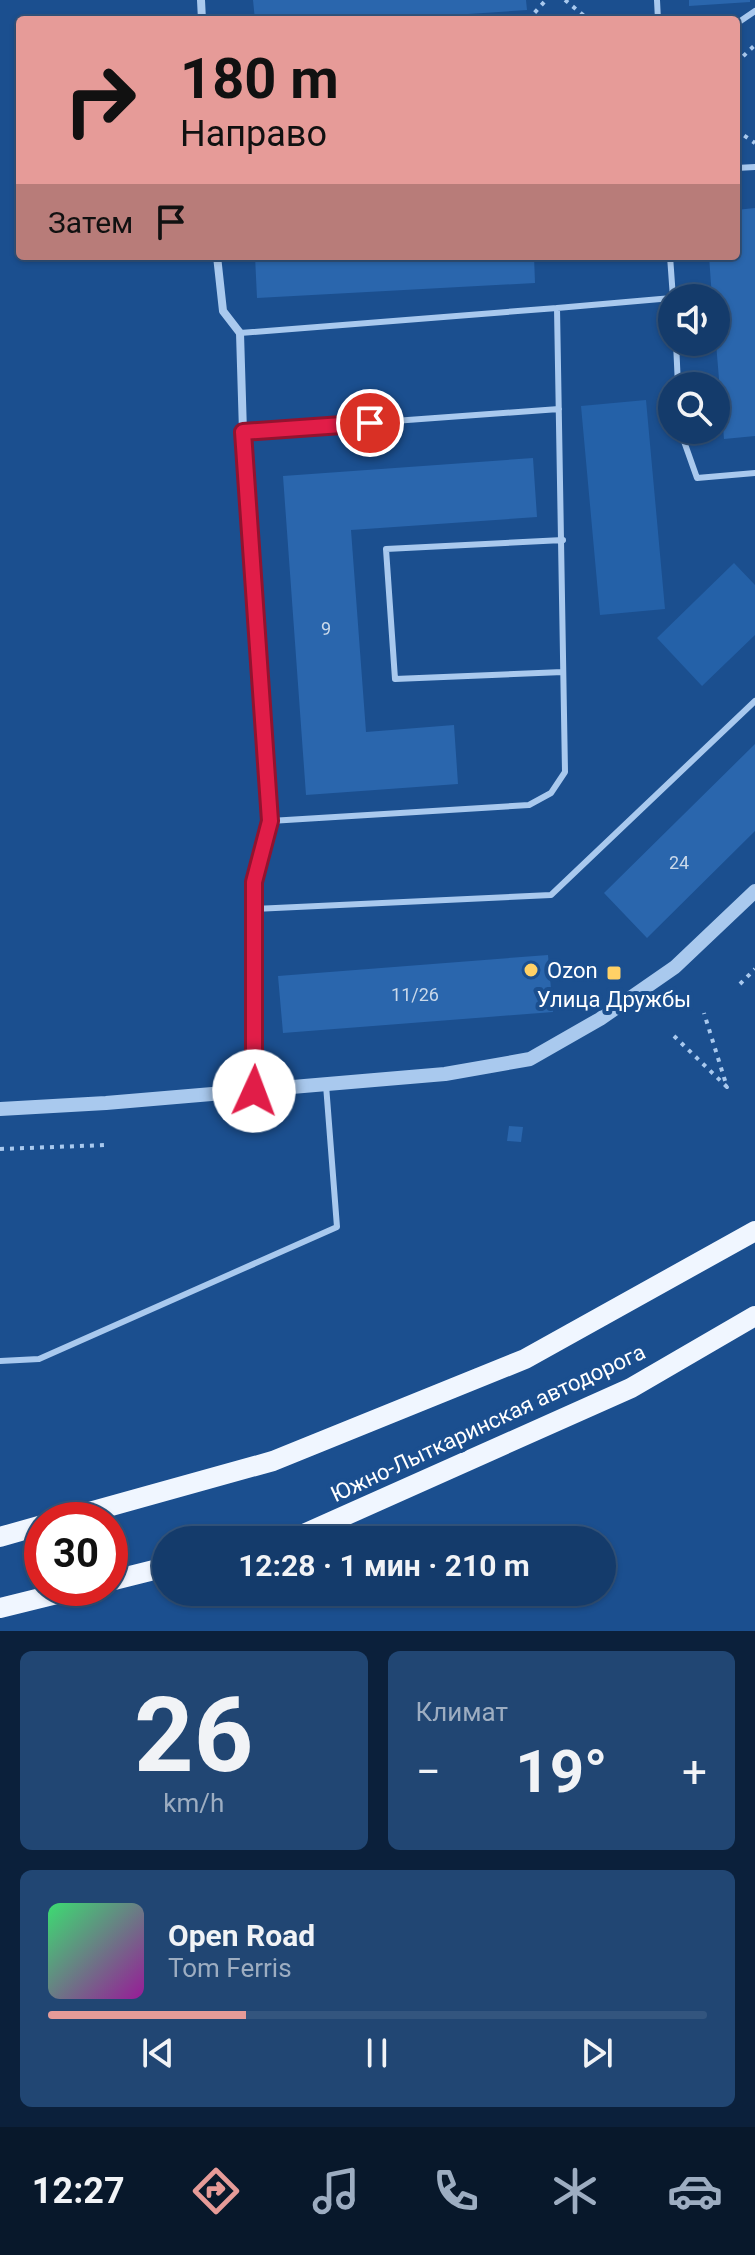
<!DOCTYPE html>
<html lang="ru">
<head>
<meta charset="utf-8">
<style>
	body { margin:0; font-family:Roboto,sans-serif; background:#214673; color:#f1f3f6; height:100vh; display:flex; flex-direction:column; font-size:30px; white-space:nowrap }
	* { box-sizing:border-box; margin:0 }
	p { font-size:26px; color:#9dadc1 }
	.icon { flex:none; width:44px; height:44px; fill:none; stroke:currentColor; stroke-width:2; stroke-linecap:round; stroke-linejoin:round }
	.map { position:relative; height:1631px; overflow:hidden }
	.drawer { display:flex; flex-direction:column; gap:20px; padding:20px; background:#0b203b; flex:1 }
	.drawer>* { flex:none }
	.banner { position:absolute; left:16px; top:16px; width:724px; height:244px; border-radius:8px; box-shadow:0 2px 6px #0004,0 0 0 2px #33557e; background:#e69b98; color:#111; overflow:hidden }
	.tools { position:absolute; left:658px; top:284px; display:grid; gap:16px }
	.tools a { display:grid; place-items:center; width:72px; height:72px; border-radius:50%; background:#143b6b; box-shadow:0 2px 6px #0004,0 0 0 2px #33557e; font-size:40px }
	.speed { position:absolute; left:24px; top:1502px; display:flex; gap:16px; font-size:40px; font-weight:700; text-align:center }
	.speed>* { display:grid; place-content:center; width:104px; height:104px; border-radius:50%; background:#143b6b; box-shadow:0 2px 6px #0004,0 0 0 2px #33557e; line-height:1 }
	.speed .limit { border:12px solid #d22; background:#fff; color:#111 }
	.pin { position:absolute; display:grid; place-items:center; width:68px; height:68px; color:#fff; margin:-34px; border:4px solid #fff; border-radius:50%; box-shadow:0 2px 8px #0007 }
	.me { position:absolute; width:88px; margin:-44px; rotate:2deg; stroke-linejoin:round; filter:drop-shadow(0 0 6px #0008) }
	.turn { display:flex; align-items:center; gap:28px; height:168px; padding:0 32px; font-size:36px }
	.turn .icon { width:104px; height:104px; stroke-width:2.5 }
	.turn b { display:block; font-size:56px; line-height:68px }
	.then { display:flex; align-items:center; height:76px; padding:0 32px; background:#0003; gap:16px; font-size:30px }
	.big { font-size:60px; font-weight:700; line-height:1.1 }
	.drawer .card { flex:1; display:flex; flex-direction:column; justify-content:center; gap:12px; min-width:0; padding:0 28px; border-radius:12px; background:#214673 }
	.drawer .dial { align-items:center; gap:0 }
	.dial b { font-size:104px; line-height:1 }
	.song { display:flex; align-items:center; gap:24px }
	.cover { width:96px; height:96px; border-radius:12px; background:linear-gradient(135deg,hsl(140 70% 55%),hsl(300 70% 35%)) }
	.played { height:8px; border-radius:4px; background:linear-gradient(90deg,#e69b98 30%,#33557e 30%) }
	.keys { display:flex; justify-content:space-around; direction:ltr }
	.heat { display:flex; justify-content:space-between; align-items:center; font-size:44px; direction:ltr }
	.drawer .tiles { flex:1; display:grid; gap:20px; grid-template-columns:1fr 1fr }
	.card:last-child { grid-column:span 2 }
	.trip { position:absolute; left:152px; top:1526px; width:464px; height:80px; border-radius:40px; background:#143b6b; box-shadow:0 2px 6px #0004,0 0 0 2px #33557e; font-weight:700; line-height:80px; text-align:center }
	.dock { display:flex; height:128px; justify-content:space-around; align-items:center; background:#08182b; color:#9dadc1 }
	.dock .icon { width:56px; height:56px }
	.dock .current { color:#e69b98 }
	.dock b { font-size:36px; color:#f1f3f6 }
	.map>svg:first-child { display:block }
</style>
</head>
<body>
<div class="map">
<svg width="755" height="1631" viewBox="0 0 755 1631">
	<rect width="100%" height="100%" fill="#1b4f8f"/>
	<path fill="#2461a8" d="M 646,400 L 665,609 L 600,615 L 581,406 Z
		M 734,563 L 755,585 L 755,635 L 702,686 L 657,638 Z"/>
	<path fill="#2a66ad" d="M 253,0 L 526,0 L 527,10 L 377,20 L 255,20 Z
		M 689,0 L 750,0 L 750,2 L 689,6 Z
		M 755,208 L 755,436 L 724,439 L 716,343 L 716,298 L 712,298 L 709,256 L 736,256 L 736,210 Z
		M 255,256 L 534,256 L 535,283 L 257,298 Z
		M 533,458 L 537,517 L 351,530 L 366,732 L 454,725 L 458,784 L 306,795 L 283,476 Z
		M 755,744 L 755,831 L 647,938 L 604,893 Z
		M 548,955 L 553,1012 L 283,1033 L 278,976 Z
		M 509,1126 L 523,1127 L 521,1142 L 507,1141 Z"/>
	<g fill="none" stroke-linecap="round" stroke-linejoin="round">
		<path stroke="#a9c9ee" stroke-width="4" stroke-dasharray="4 6" stroke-linecap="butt" d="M 565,0 L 589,20
			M 528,20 L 546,0
			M 736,63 L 755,45
			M 736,130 L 755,143
			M 740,984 L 755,969
			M 674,1036 L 727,1087 L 704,1013
			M 0,1149 L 107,1145"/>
		<path stroke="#a9c9ee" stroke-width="6" d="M 657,0 L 658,20
			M 736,24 L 755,11
			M 736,168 L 755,167
			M 670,256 L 673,298
			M 557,308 L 672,298
			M 240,333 L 557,308 L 565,772 L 551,793 L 529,805 L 270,821
			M 676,342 L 678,386
			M 680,430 L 697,478 L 755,473
			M 243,432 L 559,409
			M 563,540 L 386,549 L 395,679 L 563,672
			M 254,909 L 551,895 L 755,701
			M 0,1361 L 39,1359 L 337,1227 L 326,1085"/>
		<path stroke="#a9c9ee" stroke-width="8" d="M 201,0 L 202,20
			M 217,256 L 223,311 L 240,333 L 243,432 L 270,821 L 254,882 L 254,1091"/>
		<path stroke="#a9c9ee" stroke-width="14" d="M 0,1109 L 106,1103 L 445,1074 L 530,1059 L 600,1019 L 675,967 L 755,891"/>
		<path stroke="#f0f6ff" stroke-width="20" d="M 61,1520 L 273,1461 L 525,1359 L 755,1231
			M 0,1537 L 42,1525
			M 279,1540 L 304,1534 L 631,1388 L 755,1316
			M 110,1581 L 166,1567
			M 0,1608 L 81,1588"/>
	</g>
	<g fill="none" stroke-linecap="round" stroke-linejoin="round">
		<g stroke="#92132f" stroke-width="20">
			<path id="route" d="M 254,1091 L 254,882 L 270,821 L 243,432 L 370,423"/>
		</g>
		<use href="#route" stroke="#e11d48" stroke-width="14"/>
	</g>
	<g fill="#ffd166" stroke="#1b4f8f" stroke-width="3">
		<circle cx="531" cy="970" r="8"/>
		<rect x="606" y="965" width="16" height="16" rx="4"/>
	</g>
	<g text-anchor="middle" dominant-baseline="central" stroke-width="8" stroke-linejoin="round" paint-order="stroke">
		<g font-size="18" fill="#cad9ea">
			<text x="326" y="628">9</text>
			<text x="679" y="862">24</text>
			<text x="415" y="994">11/26</text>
		</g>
		<g font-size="22" fill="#fff" stroke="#1b4f8f" text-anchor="start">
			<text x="547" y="970">Ozon</text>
			<text x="614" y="999" text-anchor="middle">Улица Дружбы</text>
		</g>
		<g font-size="22" fill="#fff" stroke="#1b4f8f">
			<text transform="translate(488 1423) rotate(-25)">Южно-Лыткаринская автодорога</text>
		</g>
	</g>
</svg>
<div class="tools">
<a><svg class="icon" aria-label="sound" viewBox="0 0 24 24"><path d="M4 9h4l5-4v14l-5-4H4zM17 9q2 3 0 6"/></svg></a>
<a><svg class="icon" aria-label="search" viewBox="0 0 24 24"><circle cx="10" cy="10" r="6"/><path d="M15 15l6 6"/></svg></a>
</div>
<div class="speed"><div class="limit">30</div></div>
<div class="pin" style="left:370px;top:423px;background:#d93025"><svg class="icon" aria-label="arrive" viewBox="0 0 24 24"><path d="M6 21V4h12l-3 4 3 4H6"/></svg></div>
<svg class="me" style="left:254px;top:1091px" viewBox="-20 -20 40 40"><circle r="19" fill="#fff"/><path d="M0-13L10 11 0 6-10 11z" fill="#e11d48"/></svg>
<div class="trip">12:28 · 1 мин · 210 m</div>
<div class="banner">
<div class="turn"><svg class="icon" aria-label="right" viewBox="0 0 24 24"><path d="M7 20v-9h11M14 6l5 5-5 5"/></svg><div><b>180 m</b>Направо</div></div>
<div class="then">Затем<svg class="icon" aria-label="arrive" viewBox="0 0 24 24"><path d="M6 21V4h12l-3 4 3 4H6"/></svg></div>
</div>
</div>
<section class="drawer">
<div class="tiles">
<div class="card dial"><b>26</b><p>km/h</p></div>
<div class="card"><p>Климат</p>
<div class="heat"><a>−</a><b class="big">19°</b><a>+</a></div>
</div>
<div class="card">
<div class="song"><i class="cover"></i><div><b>Open Road</b><p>Tom Ferris</p></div></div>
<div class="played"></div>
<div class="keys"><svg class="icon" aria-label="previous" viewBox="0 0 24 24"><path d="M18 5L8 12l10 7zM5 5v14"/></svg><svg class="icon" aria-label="pause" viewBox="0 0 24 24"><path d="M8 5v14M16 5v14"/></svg><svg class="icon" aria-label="next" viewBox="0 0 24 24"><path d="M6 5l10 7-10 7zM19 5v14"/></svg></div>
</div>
</div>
</section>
<nav class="dock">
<b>12:27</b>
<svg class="icon current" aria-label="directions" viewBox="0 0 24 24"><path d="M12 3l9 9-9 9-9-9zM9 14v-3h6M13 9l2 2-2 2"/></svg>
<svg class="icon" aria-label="music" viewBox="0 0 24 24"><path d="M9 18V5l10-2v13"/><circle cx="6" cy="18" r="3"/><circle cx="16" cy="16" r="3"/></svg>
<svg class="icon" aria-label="phone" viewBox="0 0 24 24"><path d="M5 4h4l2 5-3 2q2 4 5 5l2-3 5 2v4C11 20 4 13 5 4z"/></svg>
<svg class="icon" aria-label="climate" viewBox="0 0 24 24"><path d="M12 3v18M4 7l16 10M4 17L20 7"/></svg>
<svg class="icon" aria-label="car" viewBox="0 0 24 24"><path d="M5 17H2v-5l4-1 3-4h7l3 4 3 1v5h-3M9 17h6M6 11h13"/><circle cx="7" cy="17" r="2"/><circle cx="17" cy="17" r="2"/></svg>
</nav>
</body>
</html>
